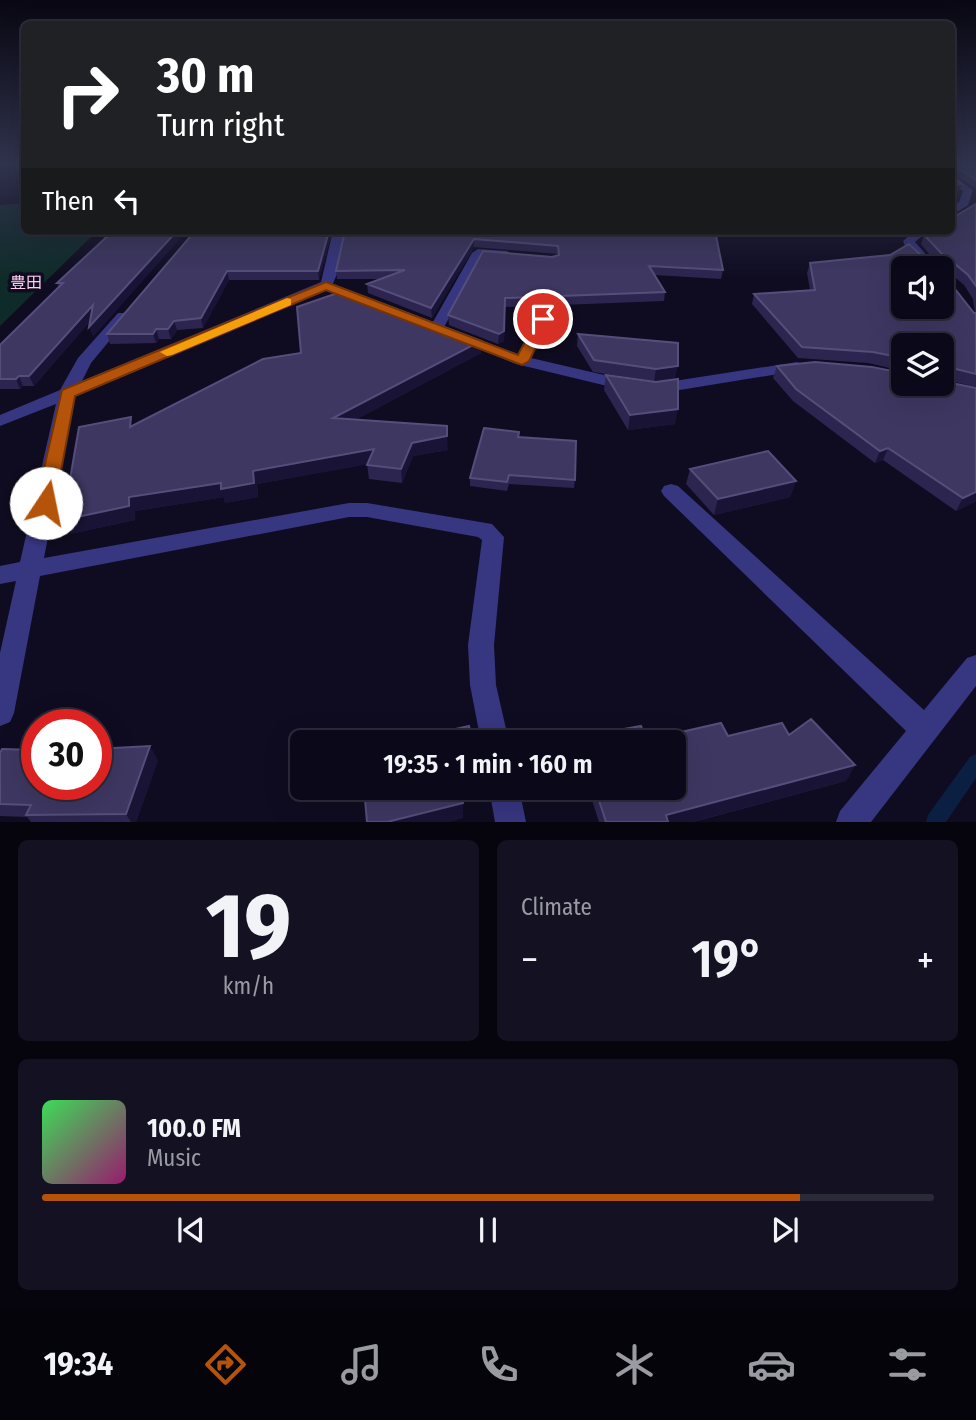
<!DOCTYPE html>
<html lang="en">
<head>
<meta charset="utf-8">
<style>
	body { margin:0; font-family:"Fira Sans Condensed","Noto Sans JP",sans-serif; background:#141222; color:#f1f3f6; height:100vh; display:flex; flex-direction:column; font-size:26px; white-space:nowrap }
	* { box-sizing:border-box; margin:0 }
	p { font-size:23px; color:#9a9aa2 }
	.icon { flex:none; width:38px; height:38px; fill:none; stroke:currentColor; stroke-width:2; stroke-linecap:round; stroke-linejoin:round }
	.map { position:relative; height:822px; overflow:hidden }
	.panel { display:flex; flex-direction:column; gap:18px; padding:18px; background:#06050e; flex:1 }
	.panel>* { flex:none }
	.banner { position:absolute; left:21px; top:21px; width:934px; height:214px; border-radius:10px; box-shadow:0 7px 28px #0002,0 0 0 2px #2b2a38; background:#202124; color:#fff; overflow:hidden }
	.tools { position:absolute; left:891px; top:256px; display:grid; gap:14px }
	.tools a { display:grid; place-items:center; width:63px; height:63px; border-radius:10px; background:#0b0919; box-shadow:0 7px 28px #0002,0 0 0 2px #2b2a38; font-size:35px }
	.speed { position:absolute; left:21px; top:709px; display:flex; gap:14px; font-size:35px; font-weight:700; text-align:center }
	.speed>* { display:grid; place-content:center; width:91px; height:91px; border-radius:50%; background:#0b0919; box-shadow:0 7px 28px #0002,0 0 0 2px #2b2a38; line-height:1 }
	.speed .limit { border:10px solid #d22; background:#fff; color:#111 }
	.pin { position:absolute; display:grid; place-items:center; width:60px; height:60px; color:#fff; margin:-30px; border:4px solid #fff; border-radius:50%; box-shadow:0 2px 7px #0007 }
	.me { position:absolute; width:77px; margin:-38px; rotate:11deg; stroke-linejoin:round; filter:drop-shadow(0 0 5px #0008) }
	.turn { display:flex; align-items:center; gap:24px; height:147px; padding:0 21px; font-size:32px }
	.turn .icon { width:91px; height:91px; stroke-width:2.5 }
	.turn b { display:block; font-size:49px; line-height:60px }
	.then { display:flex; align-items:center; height:66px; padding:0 21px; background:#0003; gap:14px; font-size:26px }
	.big { font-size:52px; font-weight:600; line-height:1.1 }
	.panel .widget { flex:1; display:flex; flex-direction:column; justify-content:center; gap:10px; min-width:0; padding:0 24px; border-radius:10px; background:#141222 }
	.panel .dial { align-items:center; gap:0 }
	.dial b { font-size:91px; line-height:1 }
	.song { display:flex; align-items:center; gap:21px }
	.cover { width:84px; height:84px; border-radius:10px; background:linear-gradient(135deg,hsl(130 70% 55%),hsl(320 70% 35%)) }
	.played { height:7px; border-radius:4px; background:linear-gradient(90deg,#b45309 85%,#2b2a38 85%) }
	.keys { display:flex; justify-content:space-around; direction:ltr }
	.heat { display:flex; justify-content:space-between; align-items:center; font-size:38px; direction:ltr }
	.panel .tiles { flex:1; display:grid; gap:18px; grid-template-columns:1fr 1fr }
	.widget:last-child { grid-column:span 2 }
	.trip { position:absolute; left:290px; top:730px; width:396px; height:70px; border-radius:10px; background:#0b0919; box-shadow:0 7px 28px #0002,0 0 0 2px #2b2a38; font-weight:600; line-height:70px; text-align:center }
	.menu { display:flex; height:112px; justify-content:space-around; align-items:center; background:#04040a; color:#9a9aa2 }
	.menu .icon { width:49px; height:49px }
	.menu .active { color:#b45309 }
	.menu b { font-size:32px; color:#f1f3f6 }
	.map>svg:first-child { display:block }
</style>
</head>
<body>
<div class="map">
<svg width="976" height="822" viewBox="0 0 976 822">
	<rect width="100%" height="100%" fill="#0f0c21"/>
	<path fill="#0f2b29" d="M 24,203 L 24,231 L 97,231 L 0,326 L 0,205 Z"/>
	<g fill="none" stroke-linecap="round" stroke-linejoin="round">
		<path fill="#0a1f42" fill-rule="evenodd" d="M 976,754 L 976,778 L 946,822 L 926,822 L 928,815 L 970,757 Z"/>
		<path fill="#373681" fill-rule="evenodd" d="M 952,175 L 973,190 L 968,205 L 952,215 L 952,207 L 959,202 L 963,191 L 952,183 Z
			M 333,231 L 345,231 L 337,274 L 331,288 L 75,396 L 44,558 L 349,503 L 367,503 L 492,524 L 504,537 L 494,645 L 496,685 L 509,742 L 481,742 L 470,685 L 468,645 L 482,540 L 478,537 L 367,517 L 349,517 L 40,576 L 14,713 L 10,722 L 0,726 L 0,653 L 16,581 L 0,584 L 0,566 L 20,562 L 56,404 L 0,426 L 0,415 L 60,390 L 78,358 L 118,313 L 128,313 L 130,316 L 91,363 L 82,381 L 321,282 Z
			M 915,231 L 928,231 L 915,242 L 938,268 L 924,268 L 907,251 L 903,241 Z
			M 478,249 L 507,251 L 513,255 L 507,259 L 482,257 L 443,329 L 436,333 L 431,332 L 429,329 L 472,253 Z
			M 543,315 L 550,319 L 531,358 L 634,382 L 636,386 L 634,390 L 628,391 L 516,364 L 451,337 L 459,332 L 464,334 L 518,354 L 536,319 Z
			M 797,362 L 803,364 L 805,367 L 803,370 L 655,394 L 647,389 L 655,384 Z
			M 671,484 L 678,486 L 924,710 L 967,658 L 976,655 L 976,686 L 871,822 L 836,822 L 840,811 L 906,731 L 664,496 L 661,491 L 664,486 Z
			M 489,788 L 519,788 L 526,822 L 495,822 Z"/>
	</g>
	<path fill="#2c254f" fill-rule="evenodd" d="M 952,163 L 976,166 L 976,189 L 953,173 L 952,176 L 959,191 L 952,192 Z
		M 976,204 L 976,387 L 942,379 L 942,345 L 903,345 L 903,371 L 868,363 L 798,358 L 752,304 L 754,294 L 810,290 L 807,273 L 810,263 L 934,260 L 921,244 L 924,235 ZM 944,273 L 951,274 L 964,285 L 973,299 L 975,313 L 974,313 L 944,275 Z
		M 113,231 L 93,337 L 90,321 L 34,386 L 23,386 L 20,389 L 0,389 L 0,345 L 59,288 L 57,283 Z
		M 195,231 L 332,231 L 319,280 L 229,280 L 203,328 L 177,330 L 171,339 L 159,339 L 156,343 L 110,344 L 107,334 Z
		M 345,231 L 715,231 L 723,270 L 721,279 L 655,275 L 665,292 L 664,301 L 505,307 L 504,341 L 498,344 L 449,325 L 448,315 L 552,257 L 558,255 L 558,254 L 474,247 L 432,318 L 368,293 L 367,284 L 381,279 L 337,279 L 336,271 Z
		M 578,334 L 675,378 L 654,381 L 593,372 L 577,346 Z
		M 481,341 L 481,353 L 357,419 L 448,450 L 413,456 L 402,483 L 369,479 L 367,464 L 257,484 L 258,497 L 225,503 L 224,497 L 135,511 L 135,520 L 70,534 L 133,425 Z
		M 777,366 L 976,501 L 956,511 L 883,460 L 875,463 L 793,401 L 773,378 Z
		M 606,375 L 656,382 L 675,424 L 628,430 L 604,390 Z
		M 519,437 L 575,480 L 574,488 L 509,484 L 507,491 L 470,486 L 470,478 Z
		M 690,469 L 796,481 L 790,497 L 714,515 L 686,484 Z
		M 789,735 L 855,765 L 846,781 L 693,822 L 599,822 L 588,788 L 674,788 L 674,742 L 579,742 L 580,737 L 646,740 L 728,736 Z
		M 0,753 L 158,760 L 136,822 L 31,822 L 27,817 L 0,816 Z"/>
	<path fill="#191335" d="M 962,184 L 959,191 L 952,192 L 952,185 Z
		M 177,231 L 187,231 L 93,337 L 89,327 Z
		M 329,231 L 332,231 L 319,280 L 318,271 Z
		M 474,239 L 474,247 L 432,318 L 431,308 Z
		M 227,271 L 229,280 L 203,328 L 201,318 Z
		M 505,298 L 504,341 L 498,344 L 499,334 Z
		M 93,305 L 97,314 L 34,386 L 29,376 Z
		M 174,321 L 177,330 L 171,339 L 168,329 Z
		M 156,329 L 159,339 L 156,343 L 153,334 Z
		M 481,341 L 481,353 L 335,431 L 333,418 Z
		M 678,366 L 675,378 L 654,381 L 656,369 Z
		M 19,376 L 23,386 L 20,389 L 16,379 Z
		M 678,409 L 675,424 L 628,430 L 630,415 Z
		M 447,436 L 448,450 L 413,456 L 402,483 L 401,469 L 412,443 Z
		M 888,448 L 883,460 L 875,463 L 880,451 Z
		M 374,449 L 376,463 L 257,484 L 258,497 L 225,503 L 224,497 L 135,511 L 135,520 L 70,534 L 63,520 L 129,497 L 221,483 L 253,471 Z
		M 796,481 L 790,497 L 714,515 L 718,499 Z
		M 976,492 L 976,501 L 956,511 L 963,498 Z
		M 150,746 L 158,760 L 136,822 L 131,822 L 126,814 Z
		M 855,765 L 846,781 L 692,822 L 664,822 L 666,815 Z
		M 463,803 L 463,818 L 451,822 L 387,822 Z"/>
	<path fill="#3e3762" stroke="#554e7b" stroke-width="2" fill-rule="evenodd" d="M 952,163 L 964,163 L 976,166 L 976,180 L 954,165 L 952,176 L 962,184 L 952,185 Z
		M 976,204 L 976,286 L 968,275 L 955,264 L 944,261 L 944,275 L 974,313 L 976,313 L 976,374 L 948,367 L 942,367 L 942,345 L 903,345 L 903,358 L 873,352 L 802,347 L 754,294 L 815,290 L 810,263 L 890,255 L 909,244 L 926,260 L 944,260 L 944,256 L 924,235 L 930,231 L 952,231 L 952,218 ZM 903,268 L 942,268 L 942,306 L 903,306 Z
		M 113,231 L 177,231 L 89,327 L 93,305 L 29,376 L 19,376 L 16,379 L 0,379 L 0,345 L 63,283 L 57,283 Z
		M 195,231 L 329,231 L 318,271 L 227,271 L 201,318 L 174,321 L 168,329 L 156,329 L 153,334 L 107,334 Z
		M 345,231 L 715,231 L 723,270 L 649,266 L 665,292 L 505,298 L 504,331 L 499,334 L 448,315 L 483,251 L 552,257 L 559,255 L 558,246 L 474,239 L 431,308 L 367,284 L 405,270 L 336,271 Z
		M 346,290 L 481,341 L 333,418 L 447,426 L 447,436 L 412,443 L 401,469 L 367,465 L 374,449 L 253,471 L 254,483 L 221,489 L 221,483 L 129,497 L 129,506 L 63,520 L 79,427 L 131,417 L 130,427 L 263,359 L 301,353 L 297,307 Z
		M 578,334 L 678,343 L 678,366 L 656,369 L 594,360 Z
		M 815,362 L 872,367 L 903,373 L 903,383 L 942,383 L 942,381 L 976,388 L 976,492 L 963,498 L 888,448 L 880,451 L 796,389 L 777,366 Z
		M 606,375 L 656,382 L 678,379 L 678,409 L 630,415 Z
		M 484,428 L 519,432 L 518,437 L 576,441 L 575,480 L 509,475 L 507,482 L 470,478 Z
		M 768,451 L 796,481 L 718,499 L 690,469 Z
		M 811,719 L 855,765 L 666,815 L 668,822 L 606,822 L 595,788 L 674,788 L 674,742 L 581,742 L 580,737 L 641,726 L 646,740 L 721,723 L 728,736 L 782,723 L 789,735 Z
		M 469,726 L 473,742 L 398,742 Z
		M 150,746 L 126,814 L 26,815 L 31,805 L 0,804 L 0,753 L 2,749 L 37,750 L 37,784 L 96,784 L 96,749 Z
		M 364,788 L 460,788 L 463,803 L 387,822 L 367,822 Z"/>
	<linearGradient id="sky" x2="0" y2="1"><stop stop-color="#080712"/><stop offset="0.59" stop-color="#31344e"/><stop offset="1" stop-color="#31344e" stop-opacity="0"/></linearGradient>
	<rect width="976" height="278" fill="url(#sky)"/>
	<path fill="#b45309" stroke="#753606" stroke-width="2" d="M 326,282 L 518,355 L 538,317 L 548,317 L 550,319 L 529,361 L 522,365 L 326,290 L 75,396 L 55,503 L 52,507 L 39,507 L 36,503 L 62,390 Z"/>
	<path fill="#f59e0b" d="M 287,298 L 291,299 L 291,305 L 172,355 L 167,356 L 160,352 Z"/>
	<g text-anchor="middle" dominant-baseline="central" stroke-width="7" stroke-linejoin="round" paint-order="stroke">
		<g font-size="16" fill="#ffceee" stroke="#0f0c21">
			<text x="26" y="282">豊田</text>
		</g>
	</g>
</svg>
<div class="tools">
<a><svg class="icon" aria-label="sound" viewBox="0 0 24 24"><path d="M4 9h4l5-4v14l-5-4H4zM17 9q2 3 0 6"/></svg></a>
<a><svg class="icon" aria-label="layers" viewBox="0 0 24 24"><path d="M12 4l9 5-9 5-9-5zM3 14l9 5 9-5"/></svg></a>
</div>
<div class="speed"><div class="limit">30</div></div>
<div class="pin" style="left:543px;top:319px;background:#d93025"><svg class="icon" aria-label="arrive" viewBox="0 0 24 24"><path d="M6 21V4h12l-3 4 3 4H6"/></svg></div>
<svg class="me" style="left:46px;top:503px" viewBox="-20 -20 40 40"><circle r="19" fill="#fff"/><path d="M0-13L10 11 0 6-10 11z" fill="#b45309"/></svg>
<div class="trip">19:35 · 1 min · 160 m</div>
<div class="banner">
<div class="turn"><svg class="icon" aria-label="right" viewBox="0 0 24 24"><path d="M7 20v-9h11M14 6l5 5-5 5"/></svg><div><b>30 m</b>Turn right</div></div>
<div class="then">Then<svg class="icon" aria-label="left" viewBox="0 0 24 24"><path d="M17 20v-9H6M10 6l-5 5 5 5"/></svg></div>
</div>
</div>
<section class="panel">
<div class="tiles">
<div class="widget dial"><b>19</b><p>km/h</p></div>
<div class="widget"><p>Climate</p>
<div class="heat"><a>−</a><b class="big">19°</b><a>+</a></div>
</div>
<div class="widget">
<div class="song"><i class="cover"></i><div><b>100.0 FM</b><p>Music</p></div></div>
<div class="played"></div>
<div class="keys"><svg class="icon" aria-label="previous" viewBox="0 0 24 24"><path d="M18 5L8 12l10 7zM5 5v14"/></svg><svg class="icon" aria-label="pause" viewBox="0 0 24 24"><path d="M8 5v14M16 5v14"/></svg><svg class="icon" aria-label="next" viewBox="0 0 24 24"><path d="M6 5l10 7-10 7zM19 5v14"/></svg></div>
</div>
</div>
</section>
<nav class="menu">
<b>19:34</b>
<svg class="icon active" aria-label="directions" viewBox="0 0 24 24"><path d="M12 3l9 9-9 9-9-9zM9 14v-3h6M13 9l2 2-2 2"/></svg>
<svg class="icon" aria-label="music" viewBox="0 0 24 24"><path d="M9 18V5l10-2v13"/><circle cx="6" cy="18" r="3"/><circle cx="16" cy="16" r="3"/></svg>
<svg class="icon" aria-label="phone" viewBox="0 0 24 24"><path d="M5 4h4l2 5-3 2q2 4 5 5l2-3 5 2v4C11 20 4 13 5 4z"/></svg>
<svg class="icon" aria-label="climate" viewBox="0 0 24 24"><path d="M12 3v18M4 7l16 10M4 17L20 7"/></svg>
<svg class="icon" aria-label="car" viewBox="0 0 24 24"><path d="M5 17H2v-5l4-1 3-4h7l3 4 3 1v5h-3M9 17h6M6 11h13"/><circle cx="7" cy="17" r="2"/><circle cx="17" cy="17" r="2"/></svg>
<svg class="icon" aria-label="filters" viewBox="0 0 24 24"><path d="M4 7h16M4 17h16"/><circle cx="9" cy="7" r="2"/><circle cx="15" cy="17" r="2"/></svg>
</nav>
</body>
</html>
